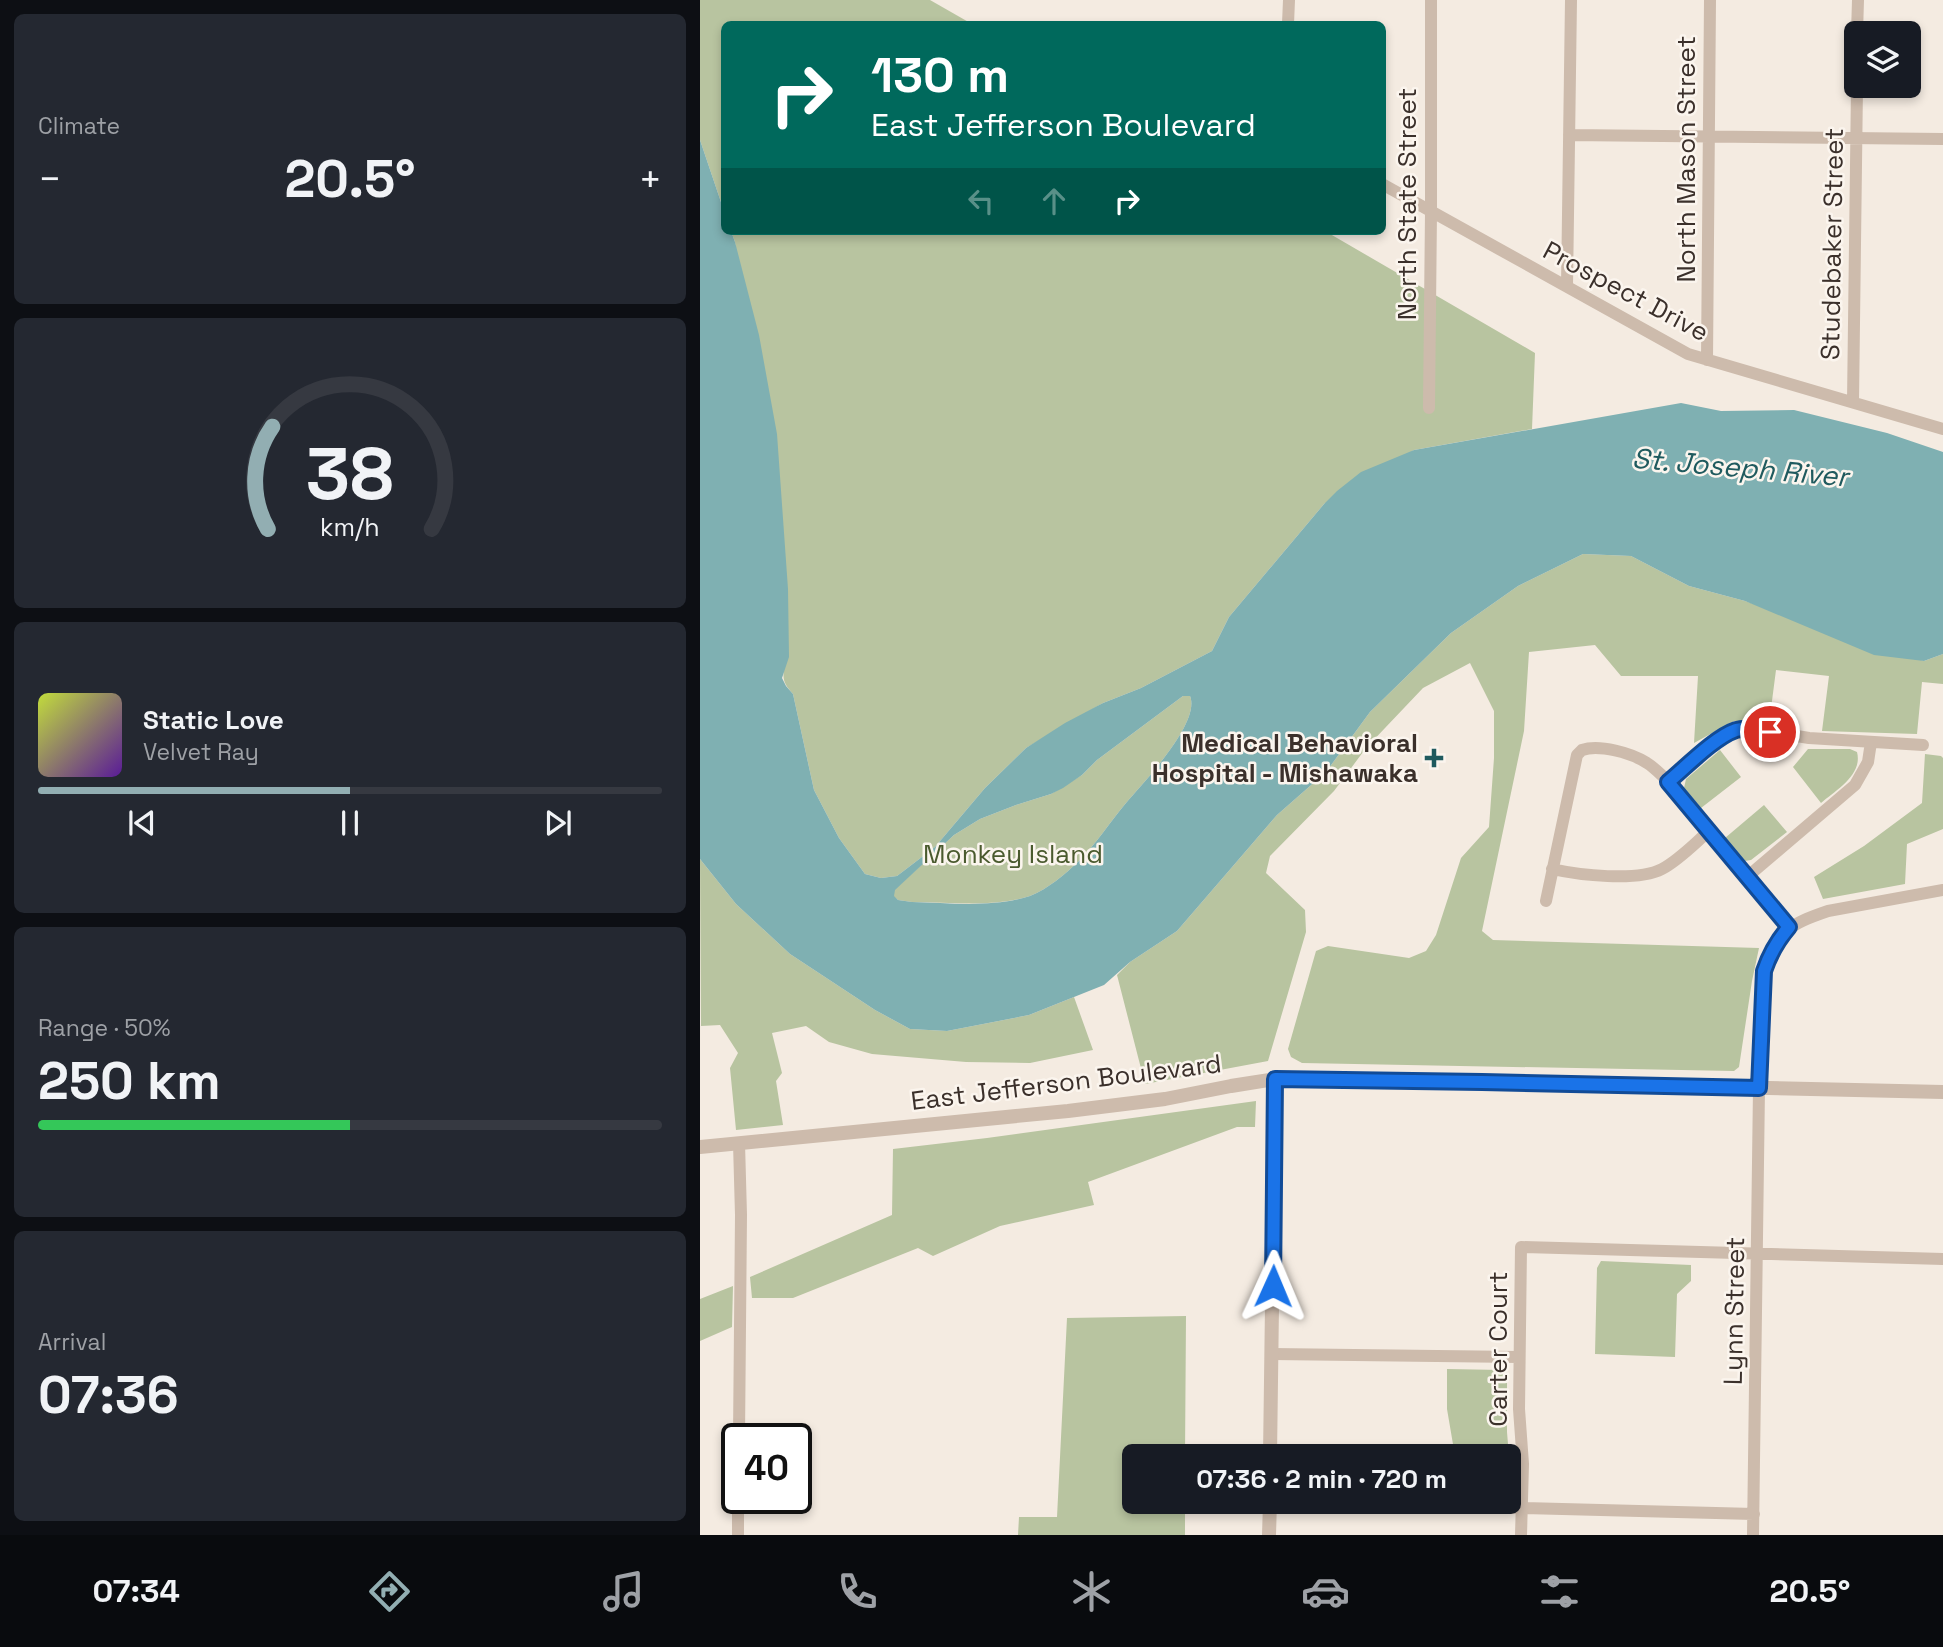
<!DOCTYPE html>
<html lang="en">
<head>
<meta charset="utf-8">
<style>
	body { margin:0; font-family:"Space Grotesk",sans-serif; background:#242831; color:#f1f3f6; height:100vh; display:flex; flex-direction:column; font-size:26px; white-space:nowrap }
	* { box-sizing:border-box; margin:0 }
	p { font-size:23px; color:#9ea1a6 }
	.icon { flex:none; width:38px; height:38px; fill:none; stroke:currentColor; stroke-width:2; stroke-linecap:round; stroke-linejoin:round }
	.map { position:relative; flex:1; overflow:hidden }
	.details { display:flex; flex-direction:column; gap:14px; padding:14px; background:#0d0f14; width:700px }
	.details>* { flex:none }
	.top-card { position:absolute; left:21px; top:21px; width:665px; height:214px; border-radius:10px; box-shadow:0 4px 10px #0003; background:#00695c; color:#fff; overflow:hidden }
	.controls { position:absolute; left:1144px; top:21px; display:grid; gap:14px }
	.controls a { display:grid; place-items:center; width:77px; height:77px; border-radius:10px; background:#171b24; box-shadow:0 4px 10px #0003; font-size:35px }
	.speed { position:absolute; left:21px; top:1423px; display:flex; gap:14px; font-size:35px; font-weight:700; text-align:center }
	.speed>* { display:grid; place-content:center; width:91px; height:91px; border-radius:50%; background:#171b24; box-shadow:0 4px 10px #0003; line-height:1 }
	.speed .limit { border:4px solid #111; border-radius:10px; background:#fff; color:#111 }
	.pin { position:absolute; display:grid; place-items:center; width:60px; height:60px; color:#fff; margin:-30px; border:4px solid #fff; border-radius:50%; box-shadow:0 2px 7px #0007 }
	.me { position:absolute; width:77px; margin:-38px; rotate:1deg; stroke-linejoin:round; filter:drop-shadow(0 0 5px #0008) }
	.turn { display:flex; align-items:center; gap:24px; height:147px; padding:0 35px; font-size:32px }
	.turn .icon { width:91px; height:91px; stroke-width:2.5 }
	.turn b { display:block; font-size:49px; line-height:60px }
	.lanes { display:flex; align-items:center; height:66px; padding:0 35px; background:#0003; justify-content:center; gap:35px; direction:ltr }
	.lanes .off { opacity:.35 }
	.big { font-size:52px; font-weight:700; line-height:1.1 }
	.details .card { flex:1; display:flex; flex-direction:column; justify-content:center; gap:10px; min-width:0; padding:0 24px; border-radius:10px; background:#242831 }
	.details .dial { align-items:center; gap:0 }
	.dial svg { height:182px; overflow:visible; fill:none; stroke:#363941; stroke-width:7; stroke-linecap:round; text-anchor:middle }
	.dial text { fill:#f1f3f6; stroke:none }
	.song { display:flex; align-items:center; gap:21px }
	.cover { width:84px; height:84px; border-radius:10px; background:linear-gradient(135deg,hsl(70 70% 55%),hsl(270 70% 35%)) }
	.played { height:7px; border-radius:4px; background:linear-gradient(90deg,#92aeb2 50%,#363941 50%) }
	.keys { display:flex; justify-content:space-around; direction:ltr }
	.heat { display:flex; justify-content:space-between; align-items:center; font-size:38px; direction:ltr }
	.charge { height:10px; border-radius:5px; background:linear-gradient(90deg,#34c759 50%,#363941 0) }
	.trip { position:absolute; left:422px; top:1444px; width:399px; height:70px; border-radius:10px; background:#171b24; box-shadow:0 4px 10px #0003; font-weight:700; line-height:70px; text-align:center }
	.dock { display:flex; height:112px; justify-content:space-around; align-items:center; background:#090b0e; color:#9ea1a6 }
	.dock .icon { width:49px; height:49px }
	.dock .current { color:#92aeb2 }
	.dock b { font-size:32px; color:#f1f3f6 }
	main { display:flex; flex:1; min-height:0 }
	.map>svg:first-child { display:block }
</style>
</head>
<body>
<main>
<section class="details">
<div class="card"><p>Climate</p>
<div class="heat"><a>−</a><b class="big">20.5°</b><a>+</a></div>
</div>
<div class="card dial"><svg viewBox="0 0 100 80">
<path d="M14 69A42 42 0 1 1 86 69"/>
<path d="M14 69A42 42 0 0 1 16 24" stroke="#92aeb2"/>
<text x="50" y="56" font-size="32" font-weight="700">38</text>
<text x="50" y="72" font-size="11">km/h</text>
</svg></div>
<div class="card">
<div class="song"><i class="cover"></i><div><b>Static Love</b><p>Velvet Ray</p></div></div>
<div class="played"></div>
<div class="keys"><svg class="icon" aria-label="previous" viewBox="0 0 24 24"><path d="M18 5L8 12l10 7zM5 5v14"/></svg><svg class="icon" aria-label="pause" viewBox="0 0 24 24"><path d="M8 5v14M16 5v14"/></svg><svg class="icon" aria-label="next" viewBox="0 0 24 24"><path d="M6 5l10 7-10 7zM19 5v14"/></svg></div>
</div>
<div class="card"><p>Range · 50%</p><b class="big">250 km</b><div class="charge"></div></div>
<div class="card"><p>Arrival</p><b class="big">07:36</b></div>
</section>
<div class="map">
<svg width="1243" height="1535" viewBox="0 0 1243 1535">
	<rect width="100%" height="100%" fill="#f4ebe1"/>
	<path fill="#b8c4a0" d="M 0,0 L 230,0 L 272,24 L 24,24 L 24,211 L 0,140 Z
		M 31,231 L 625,231 L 835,353 L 832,429 L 714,450 L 624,504 L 529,617 L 512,651 L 441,688 L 403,703 L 326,748 L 285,788 L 235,847 L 197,876 L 181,878 L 165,874 L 139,838 L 114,790 L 93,694 C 86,686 82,681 84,670 L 35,242 Z
		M 883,554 L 931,556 L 989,586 L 1045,601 L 1224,661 L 1243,654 L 1243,684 L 1222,682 L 1217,734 L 1122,731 L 1129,676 L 1076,670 L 1069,724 L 1049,721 L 1034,721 L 994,743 L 998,676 L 921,676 L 895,645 L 829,652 L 824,731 L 782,931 L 793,940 L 1059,948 L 1052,981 L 1039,1067 L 1034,1071 L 602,1063 L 591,1057 L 588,1049 L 616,951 L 628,946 L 709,958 L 726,951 L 736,935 L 761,858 L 789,827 L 794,758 L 794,711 L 770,663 L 723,688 L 666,748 L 634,791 L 570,856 L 566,873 L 605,910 L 606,932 L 568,1061 L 445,1084 L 417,975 L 430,962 L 477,931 L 577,815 L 626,772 L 670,712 L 751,633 L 818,586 Z
		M 483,696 L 490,696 C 501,723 443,783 426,803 C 410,822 396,844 378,862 C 365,874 348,889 330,896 C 294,908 250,902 212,902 L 198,900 L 193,896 L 194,890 L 254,835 L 280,819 L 316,805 L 351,794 L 382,775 L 397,760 Z
		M 1108,749 L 1150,749 L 1157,752 C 1163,775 1136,790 1121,803 L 1093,767 Z
		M 1020,750 L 1041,777 L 1001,808 L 984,788 L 986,779 Z
		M 1225,754 L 1241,756 L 1243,758 L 1243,829 L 1207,844 L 1205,884 L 1123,899 L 1114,877 L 1164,846 L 1222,803 Z
		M 1064,805 L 1087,832 L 1051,860 L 1045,861 L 1025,838 Z
		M 0,859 L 36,904 L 90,954 L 175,1010 L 210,1029 L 247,1031 L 329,1015 L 374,997 L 393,1050 L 330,1063 L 266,1062 L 172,1054 L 129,1042 L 106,1026 L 72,1033 L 82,1073 L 76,1081 L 83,1125 L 36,1130 L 30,1068 L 38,1053 L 20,1025 L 1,1026 Z
		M 556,1101 L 555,1127 L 537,1127 L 388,1182 L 394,1205 L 300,1226 L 233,1256 L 218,1248 L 93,1298 L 52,1298 L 50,1277 L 192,1215 L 193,1149 L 287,1138 Z
		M 901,1261 L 991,1265 L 991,1281 L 977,1294 L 975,1357 L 895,1354 L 897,1268 Z
		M 33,1286 L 32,1327 L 0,1341 L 0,1299 Z
		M 486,1316 L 485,1456 L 434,1456 L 434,1502 L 485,1502 L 485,1535 L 318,1535 L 319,1517 L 357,1517 L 367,1318 Z
		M 747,1369 L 802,1370 L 807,1373 L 807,1432 L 810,1468 L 809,1493 L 808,1456 L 755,1456 L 747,1409 Z"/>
	<path fill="#7fb0b2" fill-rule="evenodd" d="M 0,140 L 24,211 L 24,231 L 31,231 L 35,242 L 59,335 L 77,434 L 88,589 L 89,657 L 82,678 L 86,686 L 93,694 L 114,790 L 139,838 L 165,874 L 181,878 L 197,876 L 235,847 L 285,788 L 326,748 L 365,723 L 403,703 L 441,688 L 512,651 L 529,617 L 624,504 L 637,491 L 661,472 L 714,450 L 981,403 L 1021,411 L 1094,410 L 1187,433 L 1243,452 L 1243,654 L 1224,661 L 1174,655 L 1045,601 L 989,586 L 931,556 L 883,554 L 818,586 L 751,633 L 670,712 L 626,772 L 577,815 L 477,931 L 430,962 L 404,985 L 329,1015 L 247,1031 L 210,1029 L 175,1010 L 90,954 L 36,904 L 0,859 ZM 483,696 L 490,696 C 501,723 443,783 426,803 C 410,822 396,844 378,862 C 365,874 348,889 330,896 C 294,908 250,903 212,902 L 198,900 L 194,896 L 195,890 L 254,835 L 280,819 L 316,805 L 351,794 L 363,788 L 382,775 L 397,760 Z"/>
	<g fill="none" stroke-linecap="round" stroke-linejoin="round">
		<path stroke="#cdbbac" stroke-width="12" d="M 588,24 L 589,0
			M 1157,33 L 1158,0
			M 869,135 L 1243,139
			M 682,184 L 988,354 L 1243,429
			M 867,286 L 871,0
			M 1007,360 L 1010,0
			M 1153,402 L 1157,86
			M 729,408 L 731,212 L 731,0
			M 969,782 L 1021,737 L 1038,729 L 1055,729 L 1109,738 L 1223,745
			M 852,869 C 879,875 937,882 962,869 C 979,860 994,844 1009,831
			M 1047,877 L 1155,785 L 1168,762 L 1171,742
			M 846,901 L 877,755 L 882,750 C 899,744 932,753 947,763 C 955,768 962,776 969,782 L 1089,927
			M 39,1143 L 41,1215 L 39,1438
			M 572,1354 L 819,1357
			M 38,1498 L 38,1535
			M 601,1502 L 1054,1514
			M 821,1535 L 823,1464 L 819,1409 L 821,1247 L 1243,1259
			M 1053,1535 L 1059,1088 L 1064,971 C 1077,931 1090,924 1128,911 L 1243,890"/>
		<path stroke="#cdbbac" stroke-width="14" d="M 0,1147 L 368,1111 L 465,1099 L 531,1086 L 575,1079 L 760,1081 L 1243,1092
			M 570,1456 L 575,1079
			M 569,1535 L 570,1502"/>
	</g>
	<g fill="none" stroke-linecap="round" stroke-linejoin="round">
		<g stroke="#114b97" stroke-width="18">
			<path id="route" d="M 573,1286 L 575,1079 L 782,1082 L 1059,1088 L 1064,971 C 1070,953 1077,941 1089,927 L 968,782 C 986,767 1015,737 1036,730 C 1046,727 1059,730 1070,732"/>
		</g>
		<use href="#route" stroke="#1a73e8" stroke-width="12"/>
	</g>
	<path fill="#1f5a5e" stroke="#fbf5ee" stroke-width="2.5" d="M730.5 747.5h7v7h7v7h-7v7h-7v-7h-7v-7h7z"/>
	<g text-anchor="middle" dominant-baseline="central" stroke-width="5" stroke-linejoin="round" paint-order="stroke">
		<g font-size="26" fill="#3b302b" stroke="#fbf5ee">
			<text transform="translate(986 159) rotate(-90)">North Mason Street</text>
			<text transform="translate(707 204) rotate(-90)">North State Street</text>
			<text transform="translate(1132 244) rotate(-89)">Studebaker Street</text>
			<text transform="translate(926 291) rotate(28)">Prospect Drive</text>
			<text transform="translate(366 1082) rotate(-7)">East Jefferson Boulevard</text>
			<text transform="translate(1034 1311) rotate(-89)">Lynn Street</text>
			<text transform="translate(798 1349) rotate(-90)">Carter Court</text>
		</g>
		<g font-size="26" font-weight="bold" fill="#3b302b" stroke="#fbf5ee" text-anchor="end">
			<text x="718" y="743">Medical Behavioral<tspan x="718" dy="30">Hospital - Mishawaka</tspan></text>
		</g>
		<g font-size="26" fill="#4a5a2e" stroke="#fbf5ee">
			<text x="313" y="854">Monkey Island</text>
		</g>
		<g font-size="28" font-style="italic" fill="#1f5a5e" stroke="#fbf5ee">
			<text transform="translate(1040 467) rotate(5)">St. Joseph River</text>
		</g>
	</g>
</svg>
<div class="controls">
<a><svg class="icon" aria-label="layers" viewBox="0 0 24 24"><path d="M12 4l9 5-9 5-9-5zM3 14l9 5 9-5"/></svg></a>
</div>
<div class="speed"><div class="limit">40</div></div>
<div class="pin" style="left:1070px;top:732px;background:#d93025"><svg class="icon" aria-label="arrive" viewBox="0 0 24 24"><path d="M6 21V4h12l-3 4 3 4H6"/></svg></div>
<svg class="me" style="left:573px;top:1286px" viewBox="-20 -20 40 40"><path d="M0-17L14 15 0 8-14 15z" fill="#1a73e8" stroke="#fff" stroke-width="4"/></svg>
<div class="trip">07:36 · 2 min · 720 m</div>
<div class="top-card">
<div class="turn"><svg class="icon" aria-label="right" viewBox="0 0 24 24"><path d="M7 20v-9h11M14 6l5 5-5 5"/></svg><div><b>130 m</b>East Jefferson Boulevard</div></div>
<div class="lanes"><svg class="icon off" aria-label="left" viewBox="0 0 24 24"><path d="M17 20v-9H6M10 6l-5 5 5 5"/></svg><svg class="icon off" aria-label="ahead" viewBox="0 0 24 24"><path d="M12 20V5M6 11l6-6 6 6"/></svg><svg class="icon" aria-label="right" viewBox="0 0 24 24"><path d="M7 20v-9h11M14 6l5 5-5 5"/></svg></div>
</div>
</div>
</main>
<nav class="dock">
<b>07:34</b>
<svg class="icon current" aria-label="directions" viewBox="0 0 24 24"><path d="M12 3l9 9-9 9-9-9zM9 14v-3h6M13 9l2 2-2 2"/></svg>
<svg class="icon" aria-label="music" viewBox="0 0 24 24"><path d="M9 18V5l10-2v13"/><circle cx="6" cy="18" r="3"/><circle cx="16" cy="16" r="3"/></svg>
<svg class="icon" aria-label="phone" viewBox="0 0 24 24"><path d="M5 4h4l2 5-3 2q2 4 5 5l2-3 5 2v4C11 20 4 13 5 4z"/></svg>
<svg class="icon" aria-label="climate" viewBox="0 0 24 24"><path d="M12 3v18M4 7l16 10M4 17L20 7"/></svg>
<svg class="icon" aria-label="car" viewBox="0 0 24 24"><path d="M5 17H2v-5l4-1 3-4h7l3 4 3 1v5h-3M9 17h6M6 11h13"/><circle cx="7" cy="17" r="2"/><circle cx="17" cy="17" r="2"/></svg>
<svg class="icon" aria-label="filters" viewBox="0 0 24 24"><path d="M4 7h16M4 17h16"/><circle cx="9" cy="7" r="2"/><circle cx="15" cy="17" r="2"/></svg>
<b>20.5°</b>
</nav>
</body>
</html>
